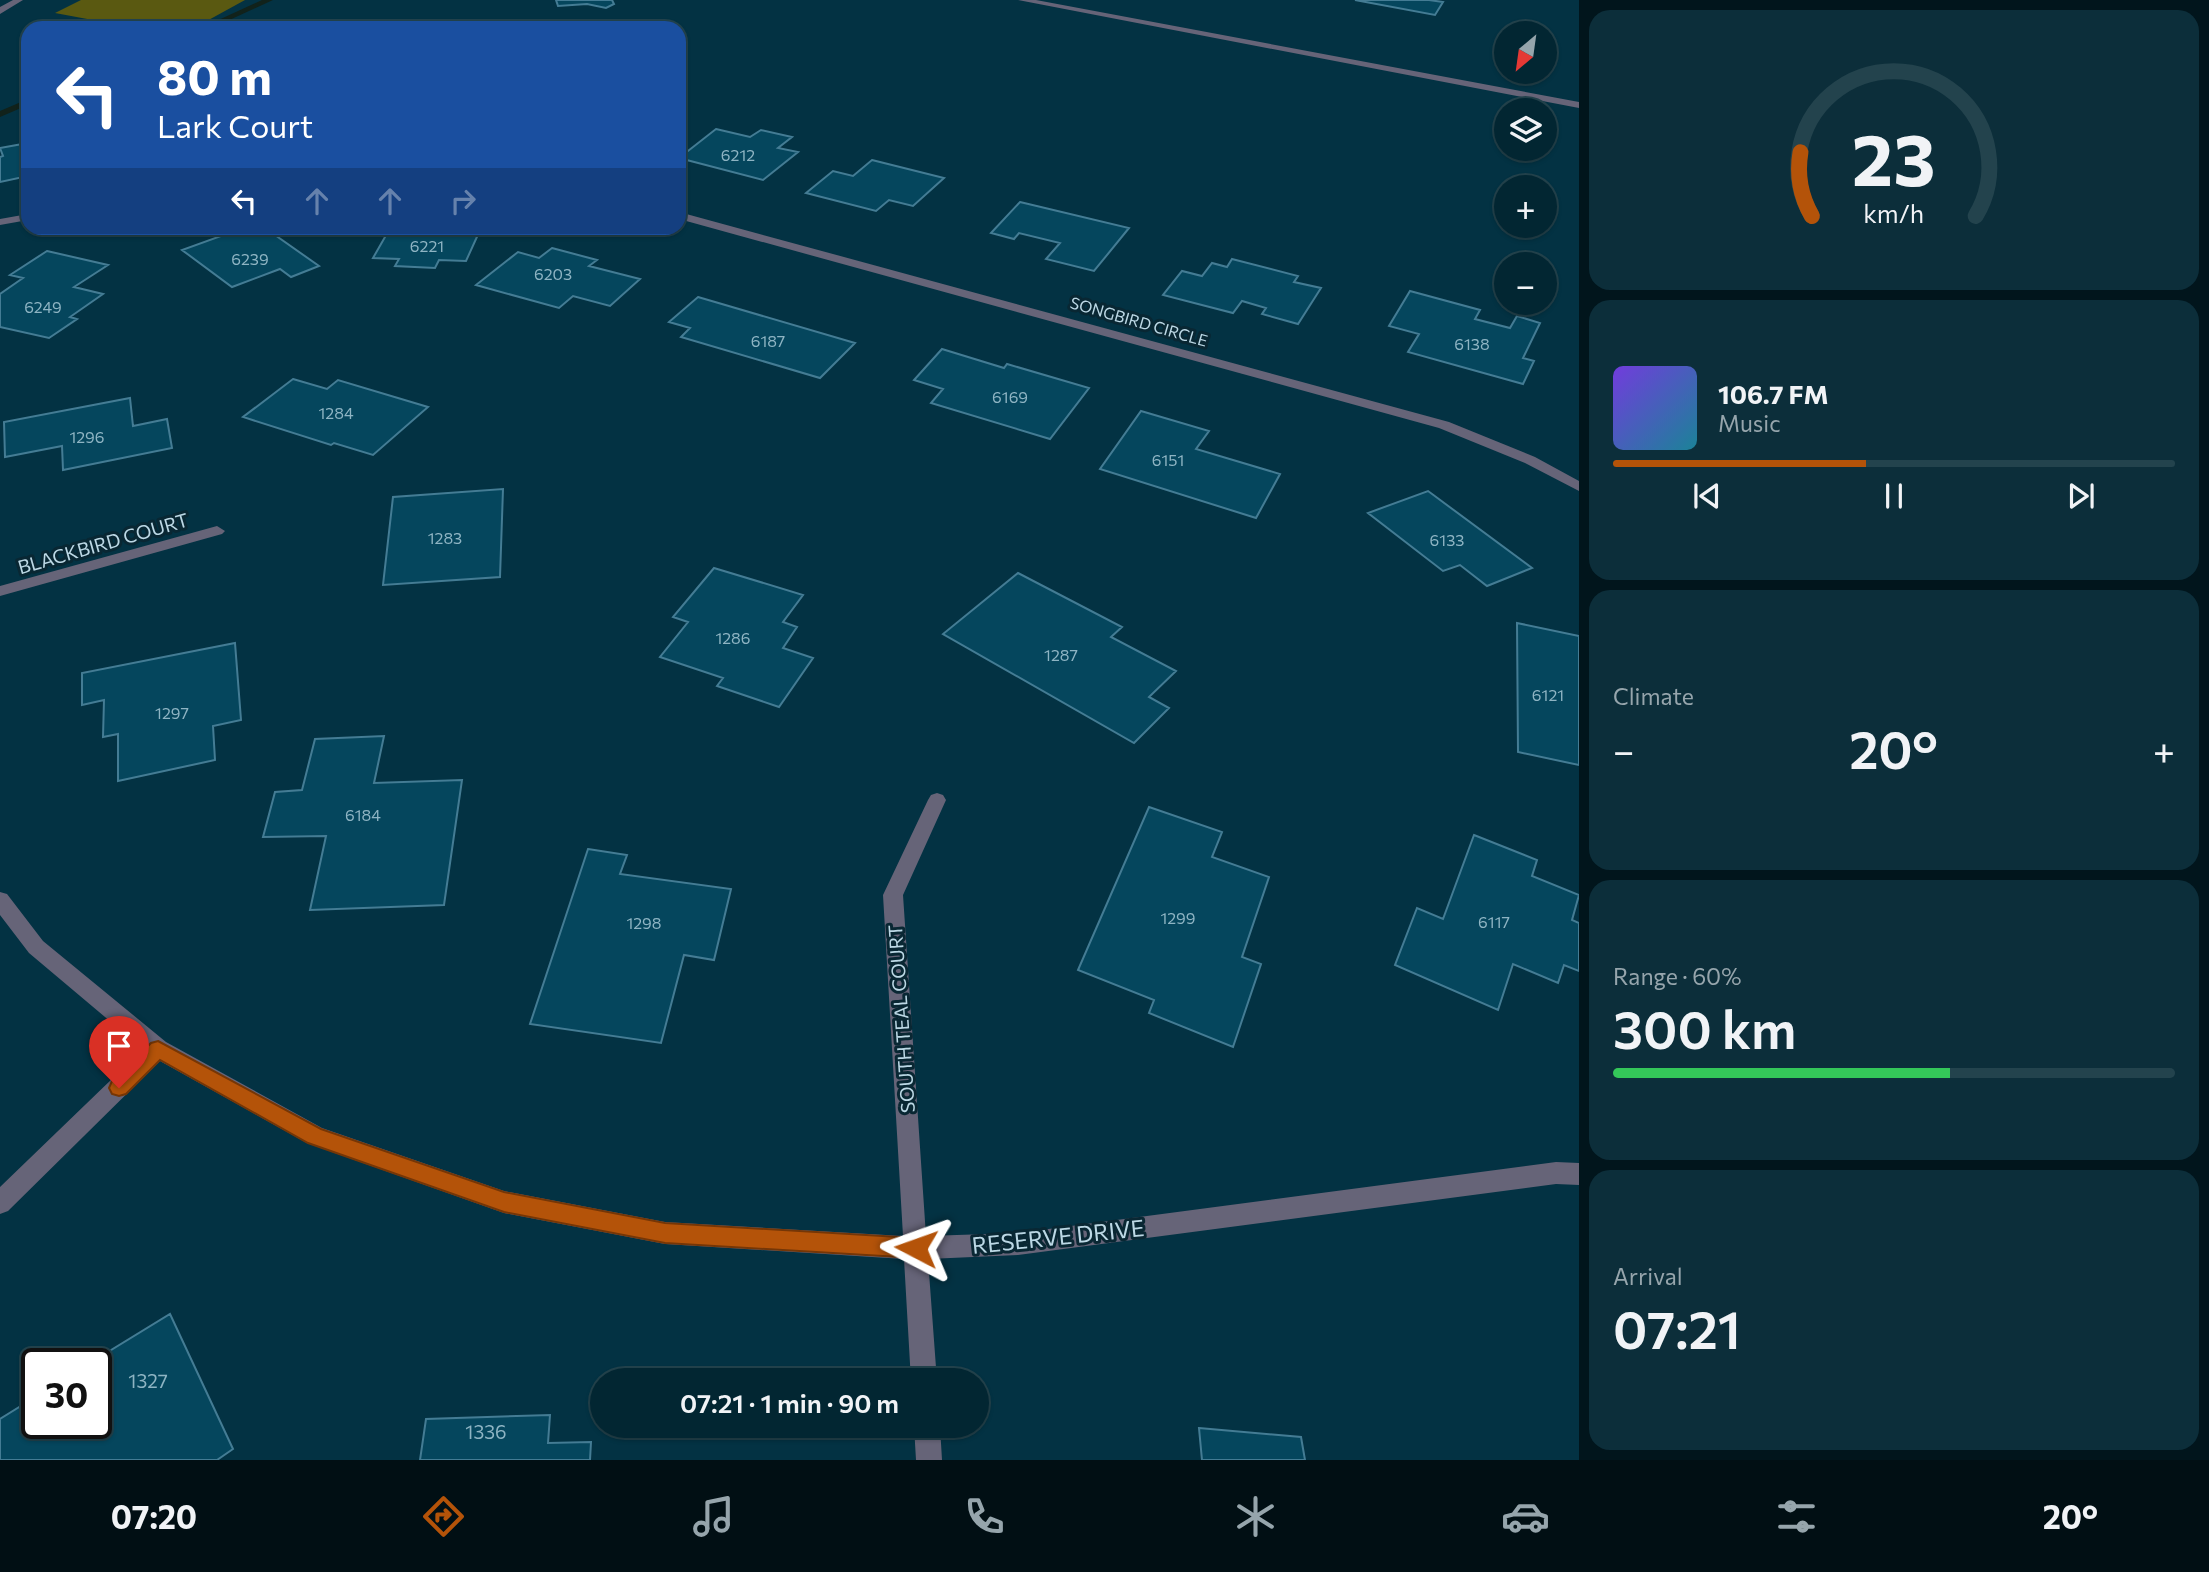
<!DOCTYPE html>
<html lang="en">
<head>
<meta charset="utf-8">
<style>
	body { margin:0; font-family:Commissioner,sans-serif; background:#0c2e3a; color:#f1f3f6; height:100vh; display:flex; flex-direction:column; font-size:26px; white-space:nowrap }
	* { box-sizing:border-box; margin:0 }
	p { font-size:23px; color:#96a5ac }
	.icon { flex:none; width:38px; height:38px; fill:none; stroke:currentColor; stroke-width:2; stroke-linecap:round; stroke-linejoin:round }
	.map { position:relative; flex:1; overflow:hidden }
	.panel { display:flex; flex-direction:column; gap:10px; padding:10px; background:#01151c; width:630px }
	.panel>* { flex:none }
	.hud { position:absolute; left:21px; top:21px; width:665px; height:214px; border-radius:21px; box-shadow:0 2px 5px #0004,0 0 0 2px #23434d; background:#1a4fa0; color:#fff; overflow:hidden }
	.needle { width:46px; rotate:209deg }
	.controls { position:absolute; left:1494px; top:21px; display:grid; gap:14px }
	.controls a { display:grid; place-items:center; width:63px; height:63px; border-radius:50%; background:#022632; box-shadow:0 2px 5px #0004,0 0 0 2px #23434d; font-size:35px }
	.speed { position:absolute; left:21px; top:1348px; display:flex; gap:14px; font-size:35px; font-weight:700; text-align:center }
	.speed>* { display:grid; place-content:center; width:91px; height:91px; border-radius:50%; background:#022632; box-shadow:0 2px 5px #0004,0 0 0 2px #23434d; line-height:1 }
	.speed .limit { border:4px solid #111; border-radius:10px; background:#fff; color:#111 }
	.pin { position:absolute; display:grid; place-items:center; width:60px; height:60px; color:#fff; margin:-72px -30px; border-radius:50% 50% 50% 0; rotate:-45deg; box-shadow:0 0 7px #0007 }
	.pin .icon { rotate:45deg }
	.me { position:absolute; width:77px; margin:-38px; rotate:274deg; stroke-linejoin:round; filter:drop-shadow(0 0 5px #0008) }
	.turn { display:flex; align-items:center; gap:24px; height:147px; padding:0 21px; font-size:32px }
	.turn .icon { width:91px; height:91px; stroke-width:2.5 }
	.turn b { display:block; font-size:49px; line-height:60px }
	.lanes { display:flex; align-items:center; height:66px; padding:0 21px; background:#0003; justify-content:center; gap:35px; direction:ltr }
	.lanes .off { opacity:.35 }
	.big { font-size:52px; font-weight:600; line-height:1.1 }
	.panel .widget { flex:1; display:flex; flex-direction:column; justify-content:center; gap:10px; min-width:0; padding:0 24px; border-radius:21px; background:#0c2e3a }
	.panel .dial { align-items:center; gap:0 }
	.dial svg { height:182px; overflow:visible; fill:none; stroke:#23434d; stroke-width:7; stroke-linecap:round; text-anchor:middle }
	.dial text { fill:#f1f3f6; stroke:none }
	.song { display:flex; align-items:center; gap:21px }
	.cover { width:84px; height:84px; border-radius:10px; background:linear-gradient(135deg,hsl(260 70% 55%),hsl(190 70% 35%)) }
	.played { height:7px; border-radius:4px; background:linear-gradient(90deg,#b45309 45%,#23434d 45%) }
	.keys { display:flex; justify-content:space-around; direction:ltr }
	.heat { display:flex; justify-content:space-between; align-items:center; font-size:38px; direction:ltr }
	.charge { height:10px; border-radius:5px; background:linear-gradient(90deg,#34c759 60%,#23434d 0) }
	.trip { position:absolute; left:590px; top:1368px; width:399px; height:70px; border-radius:35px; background:#022632; box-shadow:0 2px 5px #0004,0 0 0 2px #23434d; font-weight:600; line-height:70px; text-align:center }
	.dock { display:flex; height:112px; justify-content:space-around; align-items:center; background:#010f14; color:#96a5ac }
	.dock .icon { width:49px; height:49px }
	.dock .active { color:#b45309 }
	.dock b { font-size:32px; color:#f1f3f6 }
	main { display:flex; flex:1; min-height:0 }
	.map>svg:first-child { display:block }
</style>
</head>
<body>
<main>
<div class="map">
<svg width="1579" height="1460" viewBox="0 0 1579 1460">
	<rect width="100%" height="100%" fill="#033243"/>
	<path fill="#5a5911" d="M 81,0 L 245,0 L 194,28 L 116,28 L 114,24 L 55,13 Z"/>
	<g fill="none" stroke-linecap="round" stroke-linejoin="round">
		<path fill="#11221b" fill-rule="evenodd" d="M 262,0 L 273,0 L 212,28 L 201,28 Z
			M 28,99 L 28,105 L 0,117 L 0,111 Z"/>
	</g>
	<path fill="#05465d" stroke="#447c94" stroke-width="2" d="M 556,0 L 612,0 L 614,4 L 606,8 L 587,4 L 558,6 Z
		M 1355,0 L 1429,0 L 1443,2 L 1435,15 Z
		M 716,129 L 750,137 L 761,130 L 792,137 L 778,148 L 798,152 L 763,180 L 679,158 Z
		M 28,143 L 28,176 L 0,182 L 0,157 L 3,156 L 0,148 Z
		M 872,160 L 944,178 L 913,206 L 889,200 L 876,211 L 806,193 L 833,171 L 853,176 Z
		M 1020,202 L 1129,228 L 1094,271 L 1046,259 L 1060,243 L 1019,233 L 1014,239 L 991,233 Z
		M 258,228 L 265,228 L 319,266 L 291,277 L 280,269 L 232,287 L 182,250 L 229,233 L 234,236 Z
		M 438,228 L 481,228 L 466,261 L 439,260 L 435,268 L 395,266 L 399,259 L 373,258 L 389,230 L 437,231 Z
		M 552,248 L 597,260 L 589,266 L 640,279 L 610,306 L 573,296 L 559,308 L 476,285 L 518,252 L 539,258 Z
		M 47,251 L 108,265 L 74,287 L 103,294 L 70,317 L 77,319 L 49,338 L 0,327 L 0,294 L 23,278 L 10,275 Z
		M 1232,259 L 1298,276 L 1294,282 L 1321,288 L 1298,324 L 1262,314 L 1266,308 L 1242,301 L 1233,313 L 1163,295 L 1182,271 L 1202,276 L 1212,263 L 1227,267 Z
		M 1410,291 L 1480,310 L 1475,319 L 1510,328 L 1517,316 L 1540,323 L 1523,358 L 1534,361 L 1523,384 L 1408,352 L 1419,334 L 1389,326 Z
		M 698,297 L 855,343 L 820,378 L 681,337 L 690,328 L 669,322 Z
		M 942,349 L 1004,368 L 1007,364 L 1089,388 L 1050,439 L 931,403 L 943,389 L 914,380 Z
		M 293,379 L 327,389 L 338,380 L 428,407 L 373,455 L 334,443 L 331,445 L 243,417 Z
		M 130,398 L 133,426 L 167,419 L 172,448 L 63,470 L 62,446 L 5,457 L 4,422 Z
		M 1141,411 L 1209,431 L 1196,449 L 1280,474 L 1256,518 L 1100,469 Z
		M 503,489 L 500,577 L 383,585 L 393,497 Z
		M 1428,491 L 1532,568 L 1487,586 L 1460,565 L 1443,571 L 1368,513 Z
		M 714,568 L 803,595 L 783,622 L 797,627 L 783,648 L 813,658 L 779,707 L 717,686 L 723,678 L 660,657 L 688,622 L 673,617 Z
		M 1018,573 L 1122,627 L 1111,637 L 1176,671 L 1149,697 L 1169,708 L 1134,743 L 943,634 Z
		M 1517,623 L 1579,636 L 1579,765 L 1518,752 Z
		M 235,643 L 241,720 L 213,726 L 215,760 L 118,781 L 118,734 L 103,737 L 104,700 L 82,705 L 82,673 Z
		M 384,736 L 374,783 L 462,780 L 444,905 L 310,910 L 326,836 L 263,837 L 275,792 L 302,790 L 315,739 Z
		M 1149,807 L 1222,832 L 1212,857 L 1269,877 L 1242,957 L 1261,964 L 1233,1047 L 1149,1013 L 1154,1000 L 1078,970 Z
		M 1474,835 L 1537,860 L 1532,876 L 1579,895 L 1572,920 L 1579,923 L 1579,971 L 1564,965 L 1558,983 L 1513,964 L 1498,1010 L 1395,965 L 1417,908 L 1443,919 Z
		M 588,849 L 627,855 L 620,874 L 731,889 L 714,960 L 684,955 L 661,1043 L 530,1024 Z
		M 170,1314 L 233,1449 L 217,1460 L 0,1460 L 0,1419 L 37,1396 L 37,1423 L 96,1423 L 96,1363 L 90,1363 Z
		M 550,1415 L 548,1443 L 591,1442 L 590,1460 L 420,1460 L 426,1419 Z
		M 1199,1428 L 1301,1437 L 1305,1460 L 1202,1460 Z"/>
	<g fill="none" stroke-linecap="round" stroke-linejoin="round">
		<path fill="#666478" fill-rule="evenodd" d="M 13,0 L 23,0 L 0,14 L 0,7 Z
			M 1018,0 L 1036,0 L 1579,102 L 1579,108 Z
			M 679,212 L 1449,422 L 1535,457 L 1579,481 L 1579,491 L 1525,463 L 1439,428 L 679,219 Z
			M 28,214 L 28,220 L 0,225 L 0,219 Z
			M 217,526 L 225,531 L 222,534 L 0,596 L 0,586 Z
			M 937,793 L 943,795 L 946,800 L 903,895 L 926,1236 L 1018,1233 L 1556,1162 L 1579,1163 L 1579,1185 L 1556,1184 L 1018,1255 L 928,1259 L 937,1381 L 911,1381 L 904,1259 L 665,1244 L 504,1213 L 307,1143 L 160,1061 L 8,1211 L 0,1214 L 0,1187 L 143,1049 L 29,953 L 0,915 L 0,892 L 7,894 L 43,941 L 166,1042 L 322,1128 L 504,1191 L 665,1222 L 903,1236 L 883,895 L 928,800 L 931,795 Z
			M 914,1426 L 940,1426 L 942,1460 L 916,1460 Z"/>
	</g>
	<path fill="#b45309" stroke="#753606" stroke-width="2" d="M 158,1041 L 321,1129 L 504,1192 L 665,1223 L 916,1238 L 923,1241 L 926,1248 L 923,1255 L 916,1258 L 665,1243 L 504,1212 L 308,1143 L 160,1060 L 126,1094 L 119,1096 L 112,1094 L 109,1088 L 112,1081 L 151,1043 Z"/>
	<g text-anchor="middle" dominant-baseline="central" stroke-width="6" stroke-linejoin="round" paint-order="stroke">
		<g font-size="16" fill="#8eb4c3">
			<text x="738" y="154">6212</text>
			<text x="427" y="245">6221</text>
			<text x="250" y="258">6239</text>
			<text x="553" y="273">6203</text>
			<text x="43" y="306">6249</text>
			<text x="768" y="340">6187</text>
			<text x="1472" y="343">6138</text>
			<text x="1010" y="396">6169</text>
			<text x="336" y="412">1284</text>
			<text x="87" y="436">1296</text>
			<text x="1168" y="459">6151</text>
			<text x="445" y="537">1283</text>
			<text x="1447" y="539">6133</text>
			<text x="733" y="637">1286</text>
			<text x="1061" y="654">1287</text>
			<text x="1548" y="694">6121</text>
			<text x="172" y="712">1297</text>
			<text x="363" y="814">6184</text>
			<text x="1178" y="917">1299</text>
			<text x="1494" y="921">6117</text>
			<text x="644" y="922">1298</text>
		</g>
		<g font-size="16" fill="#bcd8e5" stroke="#092733">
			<text transform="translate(1139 321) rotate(16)">SONGBIRD CIRCLE</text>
		</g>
		<g font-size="19" fill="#bcd8e5" stroke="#092733">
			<text transform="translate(103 543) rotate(-16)">BLACKBIRD COURT</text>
			<text transform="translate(901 1019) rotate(-94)">SOUTH TEAL COURT</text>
		</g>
		<g font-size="19" fill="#8eb4c3">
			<text x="148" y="1380">1327</text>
			<text x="486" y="1431">1336</text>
		</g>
		<g font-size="23" fill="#bcd8e5" stroke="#092733">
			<text transform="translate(1058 1236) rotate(-6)">RESERVE DRIVE</text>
		</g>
	</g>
</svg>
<div class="controls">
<a><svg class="needle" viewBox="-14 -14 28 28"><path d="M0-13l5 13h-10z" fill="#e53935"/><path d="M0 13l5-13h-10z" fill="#96a5ac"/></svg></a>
<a><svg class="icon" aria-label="layers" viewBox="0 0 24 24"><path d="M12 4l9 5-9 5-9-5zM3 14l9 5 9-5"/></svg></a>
<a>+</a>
<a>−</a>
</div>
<div class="speed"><div class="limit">30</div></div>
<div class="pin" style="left:119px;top:1088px;background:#d93025"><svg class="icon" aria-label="arrive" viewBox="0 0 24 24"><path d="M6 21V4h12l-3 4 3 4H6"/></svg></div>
<svg class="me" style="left:916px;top:1248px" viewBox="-20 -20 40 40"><path d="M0-17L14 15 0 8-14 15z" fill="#b45309" stroke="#fff" stroke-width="4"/></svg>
<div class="trip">07:21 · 1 min · 90 m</div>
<div class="hud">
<div class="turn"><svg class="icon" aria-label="left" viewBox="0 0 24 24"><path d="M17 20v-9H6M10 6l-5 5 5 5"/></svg><div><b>80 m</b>Lark Court</div></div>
<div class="lanes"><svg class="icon" aria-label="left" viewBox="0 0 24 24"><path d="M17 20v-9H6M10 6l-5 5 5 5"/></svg><svg class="icon off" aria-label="ahead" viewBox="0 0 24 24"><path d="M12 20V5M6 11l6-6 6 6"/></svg><svg class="icon off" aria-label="ahead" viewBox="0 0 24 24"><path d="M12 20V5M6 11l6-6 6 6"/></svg><svg class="icon off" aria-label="right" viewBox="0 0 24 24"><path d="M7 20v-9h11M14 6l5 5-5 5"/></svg></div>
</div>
</div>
<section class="panel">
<div class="widget dial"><svg viewBox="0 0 100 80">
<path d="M14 69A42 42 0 1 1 86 69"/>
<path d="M14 69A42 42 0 0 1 9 41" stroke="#b45309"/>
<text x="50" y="56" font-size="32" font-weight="700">23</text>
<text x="50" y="72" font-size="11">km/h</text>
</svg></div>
<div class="widget">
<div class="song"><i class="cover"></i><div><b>106.7 FM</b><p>Music</p></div></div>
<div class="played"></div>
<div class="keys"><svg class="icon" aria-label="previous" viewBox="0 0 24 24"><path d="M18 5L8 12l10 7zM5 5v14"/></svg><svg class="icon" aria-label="pause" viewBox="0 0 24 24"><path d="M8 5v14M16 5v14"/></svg><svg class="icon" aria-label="next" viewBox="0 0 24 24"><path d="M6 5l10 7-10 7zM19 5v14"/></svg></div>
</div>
<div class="widget"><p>Climate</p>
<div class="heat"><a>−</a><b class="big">20°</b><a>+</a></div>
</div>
<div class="widget"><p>Range · 60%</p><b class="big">300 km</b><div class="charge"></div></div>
<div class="widget"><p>Arrival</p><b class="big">07:21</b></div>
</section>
</main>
<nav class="dock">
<b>07:20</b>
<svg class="icon active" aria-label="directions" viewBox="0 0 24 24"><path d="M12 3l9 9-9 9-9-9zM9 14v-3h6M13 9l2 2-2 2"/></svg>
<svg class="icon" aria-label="music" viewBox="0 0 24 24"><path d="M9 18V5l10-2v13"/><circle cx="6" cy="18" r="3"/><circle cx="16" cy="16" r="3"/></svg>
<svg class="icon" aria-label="phone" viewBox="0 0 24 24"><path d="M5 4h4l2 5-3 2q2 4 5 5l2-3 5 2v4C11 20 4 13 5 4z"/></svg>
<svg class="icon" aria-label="climate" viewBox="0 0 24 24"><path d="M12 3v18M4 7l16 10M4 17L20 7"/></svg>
<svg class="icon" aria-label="car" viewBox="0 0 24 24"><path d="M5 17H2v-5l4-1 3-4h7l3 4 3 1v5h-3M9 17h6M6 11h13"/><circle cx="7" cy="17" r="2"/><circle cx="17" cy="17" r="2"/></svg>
<svg class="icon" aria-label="filters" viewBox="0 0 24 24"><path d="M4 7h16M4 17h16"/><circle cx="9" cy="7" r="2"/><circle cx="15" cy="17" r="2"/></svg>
<b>20°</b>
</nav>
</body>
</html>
